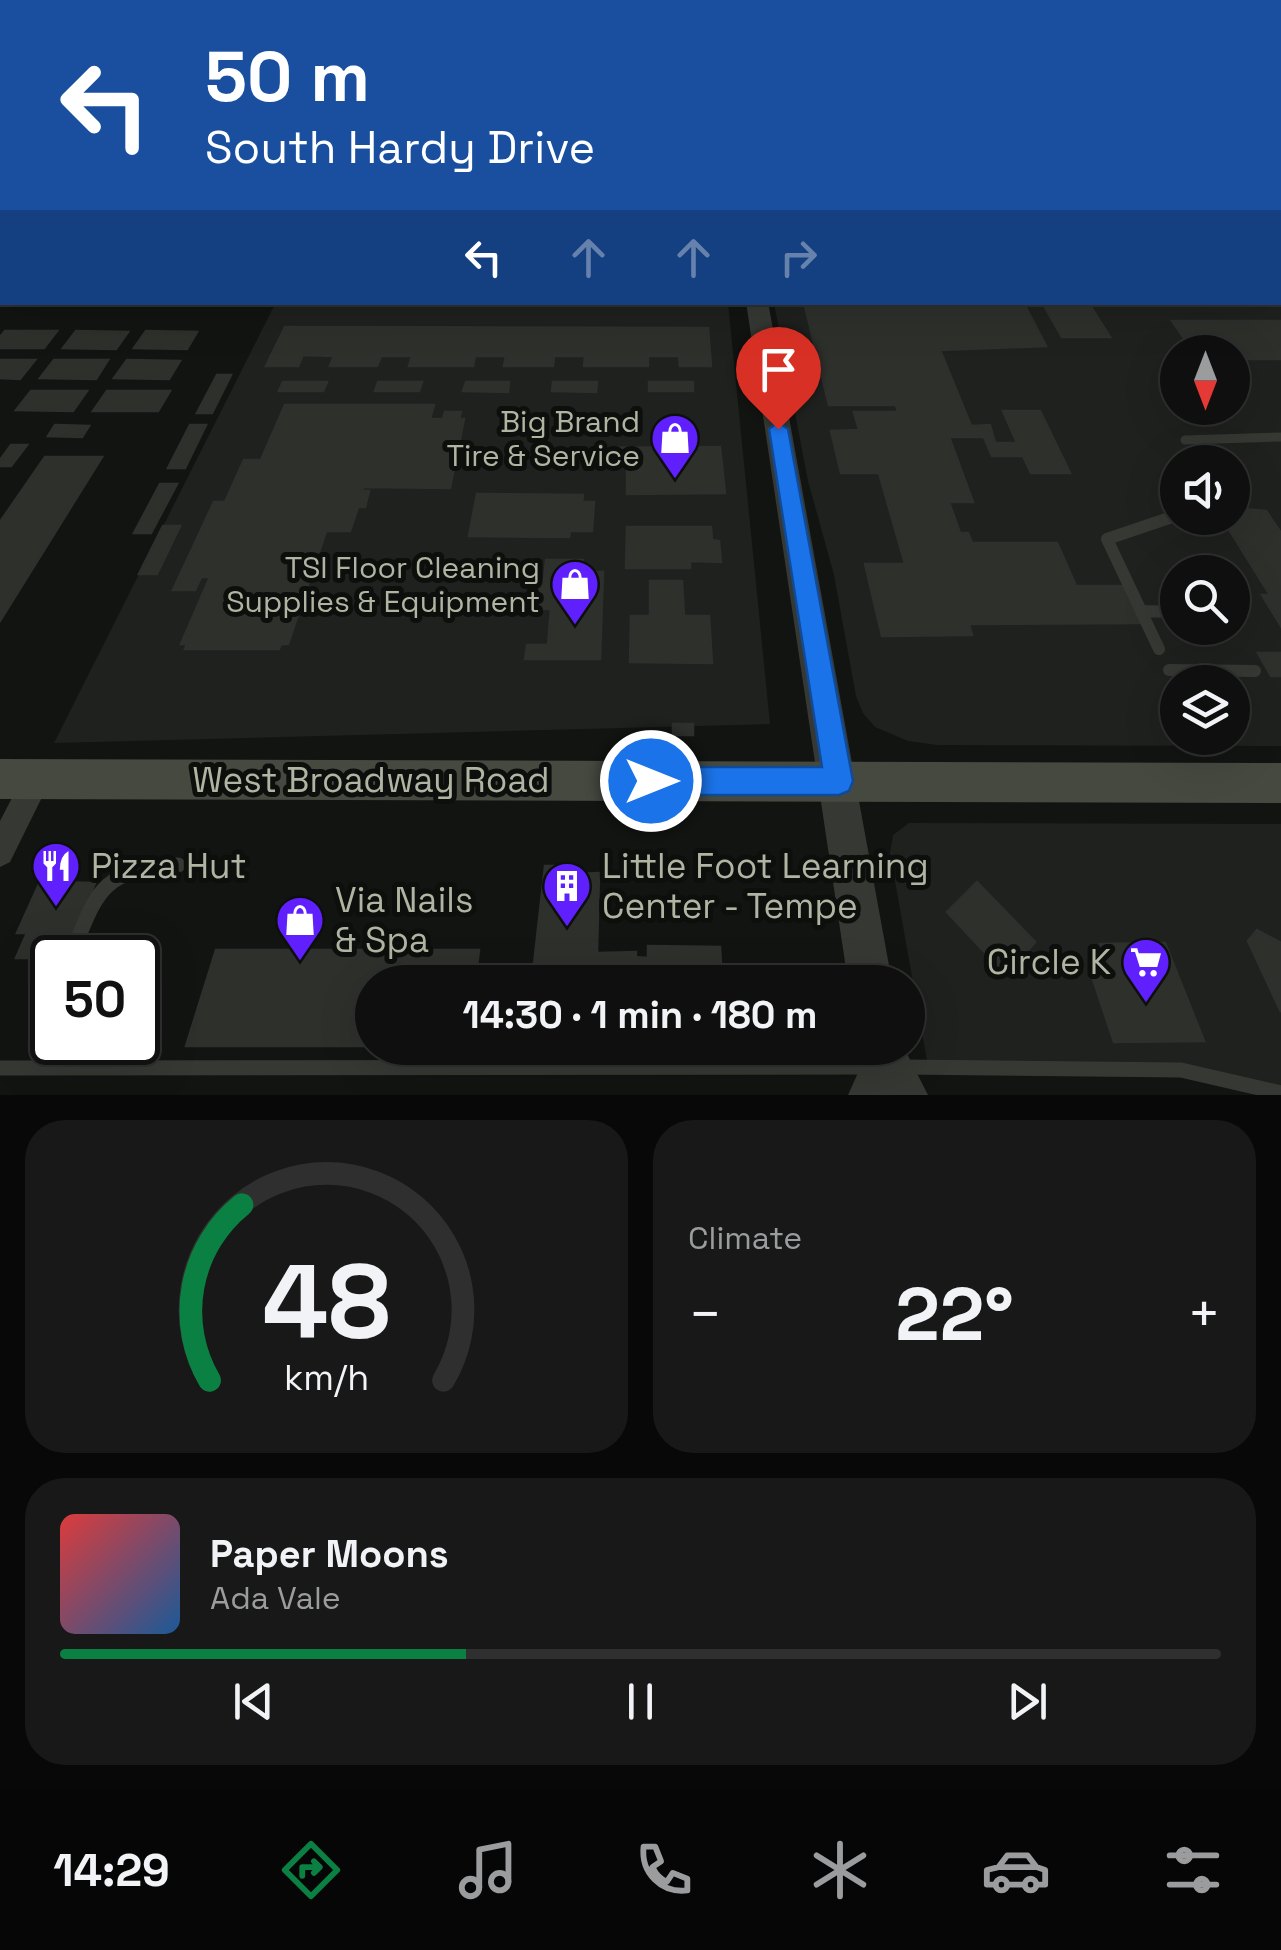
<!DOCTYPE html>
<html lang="en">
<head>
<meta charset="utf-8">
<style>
	body { margin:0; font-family:"Space Grotesk",sans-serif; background:#171817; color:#f1f3f6; height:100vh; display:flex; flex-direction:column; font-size:38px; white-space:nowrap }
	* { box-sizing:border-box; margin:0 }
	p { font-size:32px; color:#9b9c9e }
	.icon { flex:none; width:55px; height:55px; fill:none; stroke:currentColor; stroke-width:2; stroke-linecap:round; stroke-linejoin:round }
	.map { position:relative; height:1095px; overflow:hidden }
	.side { display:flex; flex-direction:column; gap:25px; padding:25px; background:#080808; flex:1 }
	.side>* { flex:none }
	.top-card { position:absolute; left:0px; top:0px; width:1282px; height:305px; box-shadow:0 10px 40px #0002,0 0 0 2px #2e2f2e; background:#1a4fa0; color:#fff; overflow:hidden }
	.needle { width:65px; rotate:180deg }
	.controls { position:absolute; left:1160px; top:335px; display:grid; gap:20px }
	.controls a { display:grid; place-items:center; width:90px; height:90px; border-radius:50%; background:#0e0f0e; box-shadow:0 10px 40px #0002,0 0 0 2px #2e2f2e; font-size:50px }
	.speed { position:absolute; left:30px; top:935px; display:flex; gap:20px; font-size:50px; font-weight:700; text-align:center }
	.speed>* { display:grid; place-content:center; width:130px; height:130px; border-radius:50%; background:#0e0f0e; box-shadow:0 10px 40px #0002,0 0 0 2px #2e2f2e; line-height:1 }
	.speed .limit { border:5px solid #111; border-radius:15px; background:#fff; color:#111 }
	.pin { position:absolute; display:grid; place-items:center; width:85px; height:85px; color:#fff; margin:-102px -42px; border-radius:50% 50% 50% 0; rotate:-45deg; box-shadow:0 0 10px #0007 }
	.pin .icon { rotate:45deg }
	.me { position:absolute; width:110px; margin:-55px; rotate:90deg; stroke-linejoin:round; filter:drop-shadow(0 0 8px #0008) }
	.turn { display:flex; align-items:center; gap:35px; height:210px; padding:0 40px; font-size:45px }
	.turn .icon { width:130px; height:130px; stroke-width:2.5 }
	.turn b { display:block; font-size:70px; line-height:85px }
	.lanes { display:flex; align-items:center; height:95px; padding:0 40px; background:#0003; justify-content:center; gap:50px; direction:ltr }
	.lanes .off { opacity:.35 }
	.big { font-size:75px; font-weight:800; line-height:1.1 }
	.side .widget { flex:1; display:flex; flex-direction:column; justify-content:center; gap:15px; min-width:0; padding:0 35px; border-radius:40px; background:#171817 }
	.side .dial { align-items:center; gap:0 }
	.dial svg { height:260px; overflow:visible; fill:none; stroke:#2e2f2e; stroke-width:7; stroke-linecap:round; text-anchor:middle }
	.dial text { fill:#f1f3f6; stroke:none }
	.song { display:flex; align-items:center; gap:30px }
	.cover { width:120px; height:120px; border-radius:15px; background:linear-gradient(135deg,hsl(0 70% 55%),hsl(210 70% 35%)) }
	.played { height:10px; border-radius:5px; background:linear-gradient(90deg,#0b8043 35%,#2e2f2e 35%) }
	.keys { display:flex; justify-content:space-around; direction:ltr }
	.heat { display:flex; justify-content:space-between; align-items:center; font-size:55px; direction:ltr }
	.side .tiles { flex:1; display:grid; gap:25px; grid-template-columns:1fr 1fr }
	.widget:last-child { grid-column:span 2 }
	.trip { position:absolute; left:355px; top:965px; width:570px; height:100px; border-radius:50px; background:#0e0f0e; box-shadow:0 10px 40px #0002,0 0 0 2px #2e2f2e; font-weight:800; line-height:100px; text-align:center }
	.dock { display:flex; height:160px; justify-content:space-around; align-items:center; background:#060606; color:#9b9c9e }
	.dock .icon { width:70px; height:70px }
	.dock .selected { color:#0b8043 }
	.dock b { font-size:45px; color:#f1f3f6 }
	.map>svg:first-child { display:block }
</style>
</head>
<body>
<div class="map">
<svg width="1281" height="1095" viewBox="0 0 1281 1095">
	<rect width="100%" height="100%" fill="#121412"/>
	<path fill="#1f211e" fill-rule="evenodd" d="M 168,0 L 691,0 L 691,2 L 165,2 Z
		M 838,0 L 1281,0 L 1281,746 L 937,745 L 908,741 L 875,727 L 863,713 L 856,696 L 834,575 L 808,481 L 774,303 L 1280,302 L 1280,2 ZM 1178,352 L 1232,352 L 1232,408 L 1178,408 ZM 1178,462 L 1232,462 L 1232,518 L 1178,518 ZM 1178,572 L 1232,572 L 1232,628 L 1178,628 ZM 1178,682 L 1232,682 L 1232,738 L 1178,738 Z
		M 0,191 L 2,302 L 728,303 L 770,724 L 54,743 L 275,304 L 0,304 Z
		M 909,823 L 1281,824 L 1281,1095 L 1198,1075 L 929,1072 L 890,853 L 893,835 Z"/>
	<path fill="#2e302c" stroke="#2d302c" stroke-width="2.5" d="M 804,302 L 1023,302 L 1046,346 L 940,350 L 971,426 L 990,425 L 995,443 L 1017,443 L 1003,411 L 1040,411 L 1070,473 L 1031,473 L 1023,456 L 992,456 L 984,437 L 949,437 L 973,502 L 949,502 L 960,533 L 968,533 L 972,543 L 1057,543 L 1076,586 L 1124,586 L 1142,623 L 969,624 L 972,635 L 882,636 L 865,564 L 905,564 L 879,473 L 841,473 L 831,431 L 859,430 L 854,412 L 898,412 L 896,405 L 829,405 Z
		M 1042,302 L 1088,302 L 1110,337 L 1062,337 Z
		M 1172,321 L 1281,321 L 1281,359 L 1232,359 L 1232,352 L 1194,352 Z
		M 285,327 L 708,328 L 711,366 L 680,366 L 679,356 L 648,356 L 648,366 L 584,366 L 585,356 L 554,356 L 553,366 L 504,366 L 506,356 L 475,356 L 473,366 L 409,366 L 412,356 L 381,356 L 377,366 L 330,366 L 334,356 L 303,355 L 298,366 L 266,366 Z
		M 5,331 L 57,331 L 44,348 L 0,348 L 0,337 Z
		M 76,331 L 128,332 L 116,349 L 63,348 Z
		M 146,331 L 197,332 L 187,349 L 134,348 Z
		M 0,360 L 35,360 L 20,379 L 0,378 Z
		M 54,360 L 108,360 L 96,379 L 40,378 Z
		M 127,360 L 180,361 L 169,379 L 114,378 Z
		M 217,375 L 231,375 L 212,413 L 197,413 Z
		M 283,382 L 327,382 L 323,391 L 279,391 Z
		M 378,382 L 422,382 L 419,391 L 375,391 Z
		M 466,382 L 509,382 L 508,392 L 463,391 Z
		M 553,382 L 597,382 L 596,392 L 552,391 Z
		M 649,382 L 693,382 L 693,391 L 649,391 Z
		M 31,391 L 87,391 L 73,411 L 16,410 Z
		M 107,391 L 170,391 L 158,411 L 93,411 Z
		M 285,405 L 434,405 L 430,419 L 443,419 L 445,412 L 461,412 L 459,419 L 464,419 L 450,488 L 363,487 L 362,491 L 369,491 L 365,507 L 358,507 L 350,531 L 326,531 L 288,644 L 281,644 L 279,649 L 185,649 L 187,644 L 181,644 L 210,577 L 201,577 L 195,590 L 173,590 L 214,502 L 225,502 L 244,460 L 261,460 Z
		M 55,425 L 89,426 L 82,437 L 48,436 Z
		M 190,425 L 206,425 L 185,468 L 168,468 Z
		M 11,445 L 27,445 L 11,466 L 0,466 L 0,460 Z
		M 720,447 L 725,493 L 627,494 L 627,467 L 591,467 L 592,448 Z
		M 45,457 L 102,457 L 0,621 L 0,522 Z
		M 160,484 L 177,484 L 151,533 L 134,533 Z
		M 477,494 L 583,495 L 582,502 L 594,502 L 592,531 L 570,531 L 569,537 L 469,536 Z
		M 1232,508 L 1266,511 L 1281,533 L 1281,626 L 1262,595 L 1270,595 L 1222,518 L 1232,518 Z
		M 163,526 L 180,526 L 157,574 L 139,574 Z
		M 627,527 L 711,527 L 712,540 L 719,541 L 721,562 L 690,561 L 690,568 L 626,568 Z
		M 546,560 L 583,560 L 582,572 L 603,572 L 600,659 L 525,659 L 527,645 L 548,645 L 551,609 L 531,609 L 534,580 L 544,580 Z
		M 650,581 L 682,581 L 684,616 L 709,616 L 712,663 L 630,662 L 631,616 L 650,616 Z
		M 1258,653 L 1281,653 L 1281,676 L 1271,676 Z
		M 673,724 L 693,724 L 693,735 L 673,735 Z
		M 545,866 L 576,866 L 576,874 L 599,873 L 597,953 L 636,952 L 635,982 L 590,982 L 590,976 L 538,977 L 538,973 L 533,973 Z
		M 40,882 L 95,883 L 64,958 L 16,958 L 27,933 L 17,933 Z
		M 977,882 L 1035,942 L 1006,975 L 947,912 Z
		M 1257,930 L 1281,943 L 1281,1012 L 1248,941 Z
		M 1165,943 L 1204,1041 L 1114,1042 L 1090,970 L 1100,944 Z
		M 648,946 L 720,947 L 722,982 L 635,982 L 635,957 L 648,958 Z
		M 216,950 L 479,950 L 475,982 L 372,982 L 372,1046 L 186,1046 Z"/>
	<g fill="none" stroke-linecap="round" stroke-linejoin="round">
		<path stroke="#363933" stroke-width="9" d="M 1185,440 L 1281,437"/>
		<path stroke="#363933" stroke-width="12" d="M 1141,611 L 1178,612
			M 1159,649 L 1107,539 L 1178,515
			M 1169,670 L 1255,671"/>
		<path stroke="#363933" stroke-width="15" d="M 70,958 C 98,890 99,871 178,865
			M 903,1067 L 1181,1070 L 1281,1093
			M 0,1068 L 875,1067"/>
		<path fill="#363933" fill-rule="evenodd" d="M 1112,0 L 1124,0 L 1125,2 L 1114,2 Z
			M 1280,97 L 1281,97 L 1281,105 L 1280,105 Z
			M 2,122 L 2,132 L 0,133 L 0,123 Z
			M 1280,138 L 1281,138 L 1281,147 L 1280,147 Z
			M 1280,159 L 1281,159 L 1281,168 L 1280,168 Z
			M 0,178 L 2,178 L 2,186 L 0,186 Z
			M 37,765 L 47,769 L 51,779 L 10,862 L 0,867 L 0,821 L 27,769 Z"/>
		<path fill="#363933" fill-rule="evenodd" d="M 700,0 L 712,0 L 714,2 L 701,2 Z
			M 746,302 L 768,302 L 892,982 L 848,982 Z
			M 858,1048 L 904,1048 L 928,1095 L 848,1095 L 861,1066 Z"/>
		<path fill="#464940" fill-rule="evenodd" d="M 0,759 L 1281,763 L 1281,803 L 0,799 Z"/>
	</g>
	<path fill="#1a73e8" stroke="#114b97" stroke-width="2.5" d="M 778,422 L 788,429 L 853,781 L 849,791 L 839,795 L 651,795 L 641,791 L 637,781 L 641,771 L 651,767 L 822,767 L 769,429 Z"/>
	<defs>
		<g id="shop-pin" transform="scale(2.5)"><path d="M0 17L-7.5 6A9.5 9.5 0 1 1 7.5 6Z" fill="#5f20fd" stroke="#0d0f0d"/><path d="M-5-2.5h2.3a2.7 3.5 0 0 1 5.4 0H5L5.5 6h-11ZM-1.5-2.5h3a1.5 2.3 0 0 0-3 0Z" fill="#fff"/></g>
		<g id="restaurant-pin" transform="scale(2.5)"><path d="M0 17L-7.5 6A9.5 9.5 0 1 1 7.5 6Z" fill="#5f20fd" stroke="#0d0f0d"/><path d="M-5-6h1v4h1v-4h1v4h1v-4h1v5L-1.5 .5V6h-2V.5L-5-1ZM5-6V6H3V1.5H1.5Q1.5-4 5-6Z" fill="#fff"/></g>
		<g id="building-pin" transform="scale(2.5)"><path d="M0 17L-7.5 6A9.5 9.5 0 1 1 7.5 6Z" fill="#5f20fd" stroke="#0d0f0d"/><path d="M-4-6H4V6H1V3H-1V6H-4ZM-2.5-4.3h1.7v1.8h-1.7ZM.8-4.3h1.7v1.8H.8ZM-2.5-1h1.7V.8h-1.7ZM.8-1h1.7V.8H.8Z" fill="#fff"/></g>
		<g id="supermarket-pin" transform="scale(2.5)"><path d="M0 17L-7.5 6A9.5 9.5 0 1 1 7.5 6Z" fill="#5f20fd" stroke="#0d0f0d"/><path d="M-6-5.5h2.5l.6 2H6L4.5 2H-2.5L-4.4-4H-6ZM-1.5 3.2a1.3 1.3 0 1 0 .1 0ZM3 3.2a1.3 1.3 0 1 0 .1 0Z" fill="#fff"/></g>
	</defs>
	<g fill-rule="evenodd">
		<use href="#shop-pin" x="675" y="438"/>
		<use href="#shop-pin" x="575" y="584"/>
		<use href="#restaurant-pin" x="56" y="866"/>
		<use href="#building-pin" x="567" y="886"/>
		<use href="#shop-pin" x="300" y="920"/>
		<use href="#supermarket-pin" x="1146" y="962"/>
	</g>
	<g text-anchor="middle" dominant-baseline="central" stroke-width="10" stroke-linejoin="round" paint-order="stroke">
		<g font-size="30" fill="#afb5a2" stroke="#0d0f0d" text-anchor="end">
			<text x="640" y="421">Big Brand<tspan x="640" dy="34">Tire &amp; Service</tspan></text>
			<text x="540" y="567">TSI Floor Cleaning<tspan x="540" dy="34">Supplies &amp; Equipment</tspan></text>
		</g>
		<g font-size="35" fill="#afb5a2" stroke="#0d0f0d">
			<text x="371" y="780">West Broadway Road</text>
		</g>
		<g font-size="35" fill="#afb5a2" stroke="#0d0f0d" text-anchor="start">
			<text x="91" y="866">Pizza Hut</text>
			<text x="602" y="866">Little Foot Learning<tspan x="602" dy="40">Center - Tempe</tspan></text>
			<text x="335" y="900">Via Nails<tspan x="335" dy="40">&amp; Spa</tspan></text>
			<text x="1111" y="962" text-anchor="end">Circle K</text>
		</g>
	</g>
</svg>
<div class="controls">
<a><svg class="needle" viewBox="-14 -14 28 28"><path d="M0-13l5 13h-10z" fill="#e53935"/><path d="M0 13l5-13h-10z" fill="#9b9c9e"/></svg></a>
<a><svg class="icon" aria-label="sound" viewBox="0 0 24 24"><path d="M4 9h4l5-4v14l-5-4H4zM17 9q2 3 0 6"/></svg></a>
<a><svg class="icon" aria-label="search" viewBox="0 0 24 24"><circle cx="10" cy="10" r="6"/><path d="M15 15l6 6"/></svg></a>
<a><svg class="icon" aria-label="layers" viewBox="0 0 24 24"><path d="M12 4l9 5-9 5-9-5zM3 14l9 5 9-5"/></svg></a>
</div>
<div class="speed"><div class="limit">50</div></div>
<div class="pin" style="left:778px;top:429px;background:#d93025"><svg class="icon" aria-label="arrive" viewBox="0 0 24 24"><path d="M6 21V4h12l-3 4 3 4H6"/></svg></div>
<svg class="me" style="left:651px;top:781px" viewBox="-20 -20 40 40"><circle r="17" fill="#1a73e8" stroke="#fff" stroke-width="3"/><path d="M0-11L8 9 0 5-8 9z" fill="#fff"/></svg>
<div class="trip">14:30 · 1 min · 180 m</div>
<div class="top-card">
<div class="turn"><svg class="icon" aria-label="left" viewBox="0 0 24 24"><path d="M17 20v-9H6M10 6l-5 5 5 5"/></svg><div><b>50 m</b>South Hardy Drive</div></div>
<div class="lanes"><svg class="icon" aria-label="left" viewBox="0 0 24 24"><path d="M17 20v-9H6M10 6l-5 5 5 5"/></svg><svg class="icon off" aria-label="ahead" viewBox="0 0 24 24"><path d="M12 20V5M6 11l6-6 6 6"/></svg><svg class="icon off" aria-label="ahead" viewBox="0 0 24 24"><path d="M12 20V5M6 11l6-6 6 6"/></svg><svg class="icon off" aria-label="right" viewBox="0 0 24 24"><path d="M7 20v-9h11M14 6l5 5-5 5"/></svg></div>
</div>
</div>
<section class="side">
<div class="tiles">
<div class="widget dial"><svg viewBox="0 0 100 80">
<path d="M14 69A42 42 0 1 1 86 69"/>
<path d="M14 69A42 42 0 0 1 24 15" stroke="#0b8043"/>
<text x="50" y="56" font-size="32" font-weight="700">48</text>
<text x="50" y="72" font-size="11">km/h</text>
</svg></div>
<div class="widget"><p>Climate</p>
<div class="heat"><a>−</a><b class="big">22°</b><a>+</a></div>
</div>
<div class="widget">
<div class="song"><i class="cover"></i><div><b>Paper Moons</b><p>Ada Vale</p></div></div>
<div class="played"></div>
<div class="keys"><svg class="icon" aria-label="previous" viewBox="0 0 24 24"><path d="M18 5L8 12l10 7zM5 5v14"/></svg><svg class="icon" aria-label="pause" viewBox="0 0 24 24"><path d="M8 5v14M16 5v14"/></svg><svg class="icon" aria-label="next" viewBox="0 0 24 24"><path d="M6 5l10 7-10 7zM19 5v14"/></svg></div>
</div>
</div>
</section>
<nav class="dock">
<b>14:29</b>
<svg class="icon selected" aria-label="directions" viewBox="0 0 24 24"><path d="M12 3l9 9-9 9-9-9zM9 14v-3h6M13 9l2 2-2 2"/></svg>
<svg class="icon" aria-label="music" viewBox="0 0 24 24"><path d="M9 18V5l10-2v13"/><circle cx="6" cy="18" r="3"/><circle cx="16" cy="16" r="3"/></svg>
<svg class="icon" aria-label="phone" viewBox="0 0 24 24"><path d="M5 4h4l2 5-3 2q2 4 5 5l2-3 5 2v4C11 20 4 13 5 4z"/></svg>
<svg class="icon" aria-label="climate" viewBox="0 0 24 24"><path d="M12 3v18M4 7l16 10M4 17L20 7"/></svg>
<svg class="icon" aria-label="car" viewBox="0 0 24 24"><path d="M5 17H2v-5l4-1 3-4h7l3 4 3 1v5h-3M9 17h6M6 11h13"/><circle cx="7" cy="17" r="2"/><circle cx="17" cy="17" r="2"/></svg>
<svg class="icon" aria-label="filters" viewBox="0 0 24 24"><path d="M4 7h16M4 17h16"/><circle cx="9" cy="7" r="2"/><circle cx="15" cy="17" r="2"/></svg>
</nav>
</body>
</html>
